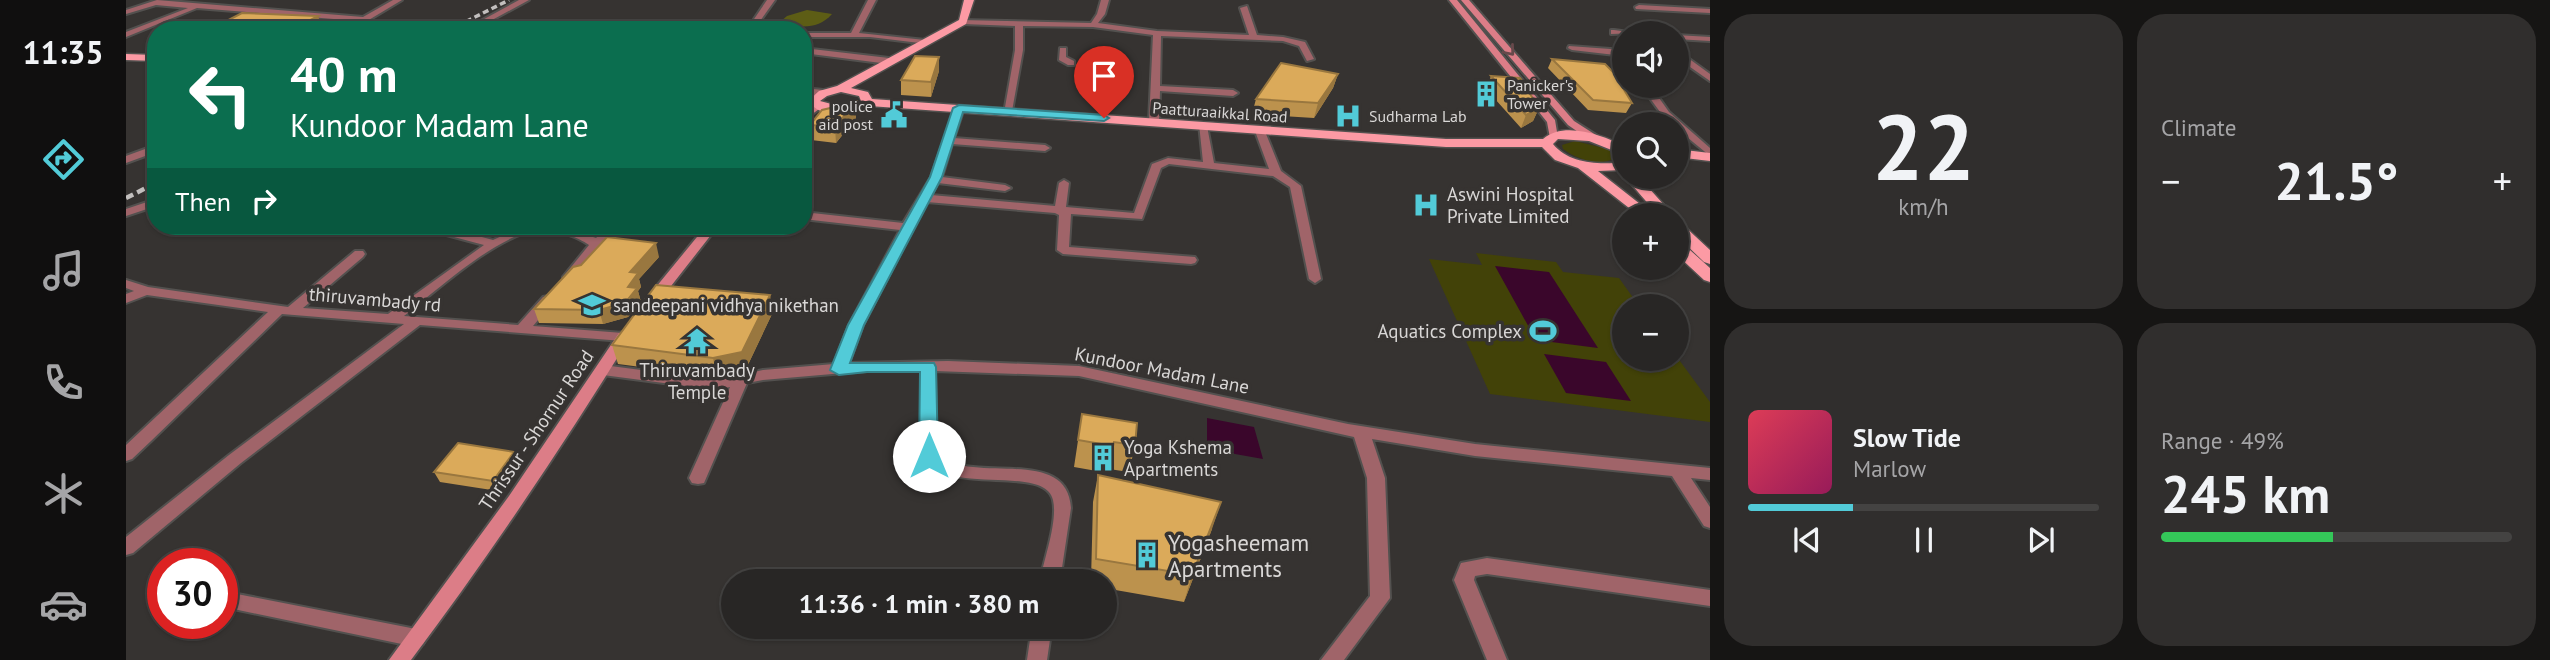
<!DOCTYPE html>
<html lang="en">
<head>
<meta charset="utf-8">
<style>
	body { margin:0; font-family:"PT Sans",sans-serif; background:#302e2d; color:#f1f3f6; height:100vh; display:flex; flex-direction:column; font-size:26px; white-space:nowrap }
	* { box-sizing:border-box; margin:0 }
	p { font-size:23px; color:#a5a5a7 }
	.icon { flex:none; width:38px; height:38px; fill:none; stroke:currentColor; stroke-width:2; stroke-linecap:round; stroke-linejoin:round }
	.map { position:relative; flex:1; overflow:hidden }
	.drawer { display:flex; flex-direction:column; gap:14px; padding:14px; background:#161514; width:840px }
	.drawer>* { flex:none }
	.hud { position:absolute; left:21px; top:21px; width:665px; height:214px; border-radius:28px; box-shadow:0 2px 5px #0004,0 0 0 2px #444342; background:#0b6e4f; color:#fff; overflow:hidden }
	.fabs { position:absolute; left:1486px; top:21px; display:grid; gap:14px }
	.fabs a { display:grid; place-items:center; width:77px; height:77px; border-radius:50%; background:#282625; box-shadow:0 2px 5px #0004,0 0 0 2px #444342; font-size:35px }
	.speed { position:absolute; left:21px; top:548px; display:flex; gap:14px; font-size:35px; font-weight:700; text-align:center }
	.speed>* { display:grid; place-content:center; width:91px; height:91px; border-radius:50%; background:#282625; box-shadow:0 2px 5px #0004,0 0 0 2px #444342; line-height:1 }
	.speed .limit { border:10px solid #d22; background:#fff; color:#111 }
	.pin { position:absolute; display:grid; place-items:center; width:60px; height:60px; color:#fff; margin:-72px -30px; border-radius:50% 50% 50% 0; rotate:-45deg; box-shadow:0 0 7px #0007 }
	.pin .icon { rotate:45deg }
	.me { position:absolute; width:77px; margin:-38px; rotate:0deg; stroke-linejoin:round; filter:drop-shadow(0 0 5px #0008) }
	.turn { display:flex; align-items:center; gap:24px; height:147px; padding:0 28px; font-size:32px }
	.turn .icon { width:91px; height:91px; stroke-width:2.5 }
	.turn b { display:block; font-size:49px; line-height:60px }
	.then { display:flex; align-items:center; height:66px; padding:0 28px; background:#0003; gap:14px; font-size:26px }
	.big { font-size:52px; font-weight:600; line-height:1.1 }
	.drawer .card { flex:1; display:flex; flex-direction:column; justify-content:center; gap:10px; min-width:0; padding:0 24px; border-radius:28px; background:#302e2d }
	.drawer .dial { align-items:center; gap:0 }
	.dial b { font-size:91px; line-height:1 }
	.song { display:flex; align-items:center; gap:21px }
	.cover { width:84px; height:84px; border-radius:10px; background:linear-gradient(135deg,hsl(350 70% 55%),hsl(330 70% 35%)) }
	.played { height:7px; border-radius:4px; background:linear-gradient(90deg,#52cbd8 30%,#444342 30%) }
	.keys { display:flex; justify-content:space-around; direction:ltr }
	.heat { display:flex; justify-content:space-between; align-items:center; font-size:38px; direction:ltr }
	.charge { height:10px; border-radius:5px; background:linear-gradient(90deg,#34c759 49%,#444342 0) }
	.drawer .tiles { flex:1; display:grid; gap:14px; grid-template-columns:repeat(2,1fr) }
	.trip { position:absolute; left:595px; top:569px; width:396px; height:70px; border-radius:35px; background:#282625; box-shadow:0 2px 5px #0004,0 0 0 2px #444342; font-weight:600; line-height:70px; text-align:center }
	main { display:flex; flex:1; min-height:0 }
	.tab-bar { display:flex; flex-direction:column; width:126px; justify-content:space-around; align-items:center; background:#100f0f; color:#a5a5a7 }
	.tab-bar .icon { width:49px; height:49px }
	.tab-bar .on { color:#52cbd8 }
	.tab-bar b { font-size:32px; color:#f1f3f6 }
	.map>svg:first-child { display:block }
</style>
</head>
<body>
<main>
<nav class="tab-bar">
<b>11:35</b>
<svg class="icon on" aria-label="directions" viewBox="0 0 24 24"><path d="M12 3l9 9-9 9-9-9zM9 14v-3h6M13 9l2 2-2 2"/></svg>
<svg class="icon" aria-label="music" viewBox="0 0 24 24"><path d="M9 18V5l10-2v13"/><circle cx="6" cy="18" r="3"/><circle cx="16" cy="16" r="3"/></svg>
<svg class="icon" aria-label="phone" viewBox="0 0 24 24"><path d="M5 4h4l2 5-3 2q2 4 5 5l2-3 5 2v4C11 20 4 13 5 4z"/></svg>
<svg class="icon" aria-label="climate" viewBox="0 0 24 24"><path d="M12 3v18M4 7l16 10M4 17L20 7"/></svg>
<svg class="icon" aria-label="car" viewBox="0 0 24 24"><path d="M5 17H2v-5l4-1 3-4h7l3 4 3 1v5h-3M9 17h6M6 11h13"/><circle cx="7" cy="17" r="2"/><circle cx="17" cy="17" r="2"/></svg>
</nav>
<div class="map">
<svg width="1584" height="660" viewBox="0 0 1584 660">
	<rect width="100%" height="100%" fill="#363331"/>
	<path fill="#424208" d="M 1449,141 L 1482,149 L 1489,158 C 1474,167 1450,159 1437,149 L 1436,145 Z
		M 1350,253 L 1430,262 L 1437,272 L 1493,278 L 1513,306 L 1498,306 L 1498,359 L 1551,357 L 1584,402 L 1584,422 L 1364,394 L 1303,259 L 1356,265 Z"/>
	<path fill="#5d5d15" d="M 681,10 L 706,14 C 692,30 672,28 654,22 L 661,16 Z"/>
	<path fill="#3a062b" d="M 1369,266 L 1423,272 L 1472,348 L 1410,340 Z
		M 1418,354 L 1480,362 L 1505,401 L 1440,393 Z
		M 1081,418 L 1128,427 L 1137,459 L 1081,449 Z"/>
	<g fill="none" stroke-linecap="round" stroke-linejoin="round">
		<g stroke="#53514f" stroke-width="4">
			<path id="minor" d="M 31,0 L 237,17 L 267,0 L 276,0 L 241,21 L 231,30 L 222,30 L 232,21 L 71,8 L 0,37 L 0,32 L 62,8 L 30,5 L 0,14 L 0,10 Z
				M 393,0 L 403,0 L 355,26 L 389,30 L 338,30 Z
				M 641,0 L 649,0 L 632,24 L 643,30 L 632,30 L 624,25 Z
				M 742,0 L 750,0 L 733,33 L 799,40 L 803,42 L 802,44 L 744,37 L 677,37 L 677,33 L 725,33 Z
				M 975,0 L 983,0 L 979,14 L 972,23 L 1031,31 L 1123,35 L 1114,8 L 1121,6 L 1131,35 L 1157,37 L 1179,42 L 1188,59 L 1181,61 L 1173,46 L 1157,41 L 1035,36 L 1034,86 L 1107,90 L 1112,93 L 1107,96 L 1034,91 L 1033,122 L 1028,125 L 1023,122 L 1027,35 L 967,27 L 897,26 L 897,50 L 886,111 L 878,113 L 889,50 L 889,26 L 837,24 L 834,24 L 834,20 L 965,23 L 971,14 Z
				M 1513,5 L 1584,9 L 1584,13 L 1510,9 L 1509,7 Z
				M 440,28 L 444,28 L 445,30 L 436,30 Z
				M 1488,30 L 1510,33 L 1485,34 L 1485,30 Z
				M 1550,35 L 1584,37 L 1584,41 L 1550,39 Z
				M 1443,46 L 1498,50 L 1498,56 L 1446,50 L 1442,48 Z
				M 677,48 L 763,58 L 767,61 L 763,64 L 677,53 Z
				M 934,48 L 940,48 L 940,57 L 948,61 L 948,65 L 942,65 L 933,60 Z
				M 1550,57 L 1562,58 L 1584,74 L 1584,81 L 1557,62 L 1550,62 Z
				M 677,88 L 697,90 L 702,93 L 697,96 L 677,94 Z
				M 1520,88 L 1526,88 L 1543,112 L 1584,148 L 1584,156 L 1550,128 L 1550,124 L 1546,124 L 1537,116 L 1518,90 Z
				M 830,106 L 838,108 L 828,138 L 919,145 L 924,148 L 919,151 L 826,144 L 816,177 L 879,185 L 885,188 L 879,191 L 812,183 L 805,195 L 929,206 L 933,183 L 938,180 L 943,183 L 940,207 L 1008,213 L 1026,164 L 1042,158 L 1077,162 L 1073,124 L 1081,126 L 1088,163 L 1143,169 L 1129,131 L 1138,129 L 1155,171 L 1175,186 L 1195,279 L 1189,283 L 1183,279 L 1164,187 L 1147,176 L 1043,164 L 1035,168 L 1016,219 L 945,214 L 943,247 L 1069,257 L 1071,260 L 1069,263 L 1065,264 L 937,254 L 931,250 L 933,215 L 929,213 L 801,202 L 737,325 L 723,363 L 822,361 L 953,366 L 1222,424 L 1349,444 L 1584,468 L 1584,480 L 1565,478 L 1584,507 L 1584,528 L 1578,526 L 1546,476 L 1349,456 L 1246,439 L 1259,478 L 1264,598 L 1218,660 L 1195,660 L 1244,596 L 1241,478 L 1228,437 L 953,376 L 809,371 L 811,454 C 845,486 941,444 945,508 L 934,581 L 914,581 C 918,559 932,521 927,500 C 918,463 821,498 795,456 L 795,371 L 741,371 L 637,380 L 621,383 L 578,483 L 572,484 L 566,483 L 563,478 L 604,387 L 591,390 L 477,375 L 470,370 L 472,367 L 477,365 L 591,380 L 637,370 L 708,364 L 723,325 L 774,230 L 677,219 L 677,212 L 777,223 L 805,177 Z
				M 30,145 L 30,152 L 0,163 L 0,156 Z
				M 30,199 L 30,206 L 0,216 L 0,209 Z
				M 296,226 L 315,226 L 367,240 L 398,226 L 434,226 L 470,238 L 483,226 L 496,226 L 473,248 L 448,280 L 438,280 L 437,277 L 463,245 C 451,236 426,228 411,230 C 371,235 310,291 278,316 L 392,325 L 417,297 L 422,296 L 429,300 L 407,326 L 497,333 L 504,337 L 497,341 L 294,325 L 115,463 L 7,553 L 0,555 L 0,537 L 103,455 L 278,324 L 156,314 L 25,441 L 6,459 L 0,461 L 0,445 L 142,312 L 21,295 L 0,303 L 0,294 L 8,291 L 0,288 L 0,280 L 22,287 L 162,307 L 229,251 L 237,251 L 239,254 L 237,257 L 177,308 L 262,314 L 358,245 L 298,229 Z
				M 1361,558 L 1584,590 L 1584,606 L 1361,574 L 1349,576 L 1348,580 L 1381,660 L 1361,660 L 1328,580 L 1335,563 Z
				M 96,591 L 290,629 L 297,632 L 300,638 L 297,644 L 290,647 L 98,607 Z
				M 906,626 L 926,626 L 921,660 L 901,660 Z"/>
		</g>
		<g stroke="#53514f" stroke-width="4">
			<path id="secondary" d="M 1323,0 L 1331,0 L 1429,120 L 1432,138 L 1424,138 L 1421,122 Z
				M 1335,0 L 1343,0 L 1448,121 L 1473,137 L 1473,141 L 1465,141 L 1442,125 Z
				M 689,104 L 697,106 L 677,121 L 677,113 Z
				M 580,226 L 592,226 L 531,304 L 521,304 L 519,301 L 521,298 Z
				M 498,332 L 505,336 C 436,447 364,555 285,660 L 263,660 L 383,496 L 493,333 Z"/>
		</g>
		<g stroke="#53514f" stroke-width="3">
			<path id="primary" d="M 838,0 L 848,0 L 840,24 L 725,88 L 742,92 L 746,99 L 1320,139 L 1417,139 C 1438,121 1476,135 1498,146 L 1498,155 L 1463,141 L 1432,139 L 1427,144 C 1443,164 1474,165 1498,162 L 1498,170 L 1472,171 L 1528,215 L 1512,215 L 1452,168 L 1429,160 L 1416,147 L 1320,147 L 743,106 C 726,117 695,119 682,101 L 693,91 L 711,86 L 833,20 ZM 715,92 L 733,96 L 735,101 L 717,107 L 694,101 L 701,96 Z
				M 0,54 L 30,55 L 30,61 L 0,60 Z
				M 1550,149 L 1584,153 L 1584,161 L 1550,157 Z
				M 1499,177 L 1513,177 L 1547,215 L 1532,215 Z
				M 1550,222 L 1555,223 L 1584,250 L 1584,264 L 1578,262 L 1550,235 Z
				M 1550,241 L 1555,242 L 1584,268 L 1584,282 L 1578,280 L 1550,254 Z"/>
		</g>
		<use href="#minor" fill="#a06469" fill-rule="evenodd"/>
		<use href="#secondary" fill="#dc7d87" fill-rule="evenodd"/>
		<use href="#primary" fill="#fc9aa4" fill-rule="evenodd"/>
		<path stroke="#c2bfbe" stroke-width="3.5" stroke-dasharray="6 3.5" stroke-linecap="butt" d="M 323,30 L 383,0"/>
		<path stroke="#c2bfbe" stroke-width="4.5" stroke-dasharray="8 4.5" stroke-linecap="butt" d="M 0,198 L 30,183"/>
	</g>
	<path fill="#bc924d" d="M 813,57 L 813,71 L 805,97 L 775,95 L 775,80 Z
		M 1426,59 L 1506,103 L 1500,113 L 1462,110 L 1422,68 Z
		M 1212,74 L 1207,88 L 1188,118 L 1126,114 L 1130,99 Z
		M 1365,76 L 1413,108 L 1407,121 L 1395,128 L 1360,89 Z
		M 730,102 L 730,118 L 710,143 L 685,140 L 684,125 Z
		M 533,257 L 513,279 L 515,287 L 512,291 L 515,302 L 502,317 L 477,324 L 413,323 L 408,309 Z
		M 644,295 L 646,314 L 619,371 L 591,377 L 492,364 L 486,345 Z
		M 956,414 L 1009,445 L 1003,472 L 983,469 L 982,473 L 948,467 Z
		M 388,452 L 392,463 L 372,491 L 314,482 L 308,472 Z
		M 972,475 L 1086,529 L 1058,602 L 978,588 L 978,581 L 965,581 L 967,502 Z"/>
	<path fill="#99773f" d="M 192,16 L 196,26 L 190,30 L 166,30 Z
		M 813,57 L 813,71 L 805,97 L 805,82 Z
		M 1212,74 L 1207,88 L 1188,118 L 1192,103 Z
		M 730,102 L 730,118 L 710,143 L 709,127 Z
		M 1413,108 L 1407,121 L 1395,128 L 1400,115 Z
		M 530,243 L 533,257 L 513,279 L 515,287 L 512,291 L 515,302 L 502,317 L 477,324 L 473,310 L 502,287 L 504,272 Z
		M 644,295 L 646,314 L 619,371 L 591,377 L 587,358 Z
		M 388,452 L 392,463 L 372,491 L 367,481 Z
		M 1095,502 L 1086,529 L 1058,602 L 1066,575 Z"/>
	<path fill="#dbaa5a" stroke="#99773f" stroke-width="2" d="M 116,13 L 192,16 L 166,30 L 83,30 Z
		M 789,56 L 813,57 L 805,82 L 775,80 Z
		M 1426,59 L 1479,64 L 1488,73 L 1506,103 L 1467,100 Z
		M 1155,63 L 1212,74 L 1192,103 L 1130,99 Z
		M 1365,76 L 1394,78 L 1413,108 L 1400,115 Z
		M 730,102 L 709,127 L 684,125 L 696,110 Z
		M 481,237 L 530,243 L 504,272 L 512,273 L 502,287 L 511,288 L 499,303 L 473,310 L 408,309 L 447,267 L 455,265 Z
		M 530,285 L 644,295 L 616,352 L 587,358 L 486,345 Z
		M 956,414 L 1011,423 L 1009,445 L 988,442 L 987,446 L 952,440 Z
		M 332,443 L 388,452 L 367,481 L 308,472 Z
		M 972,475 L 1095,502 L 1066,575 L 970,559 Z"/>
	<defs><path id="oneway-chevron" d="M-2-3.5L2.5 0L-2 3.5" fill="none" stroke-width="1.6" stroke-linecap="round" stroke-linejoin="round" transform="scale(1.75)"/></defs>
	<use stroke="#68494b" href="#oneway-chevron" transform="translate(1384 51) rotate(50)"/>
	<path fill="#52cbd8" stroke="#35848c" stroke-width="2" d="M 833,105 L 978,115 L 983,118 L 978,121 L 837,112 L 816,177 L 738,325 L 724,363 L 808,363 L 810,367 L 812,456 L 809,461 L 796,461 L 793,456 L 794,372 L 741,372 L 713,375 L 704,370 L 722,325 L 804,177 L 827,108 Z"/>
	<defs>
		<g id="building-bare" transform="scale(2.1)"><path d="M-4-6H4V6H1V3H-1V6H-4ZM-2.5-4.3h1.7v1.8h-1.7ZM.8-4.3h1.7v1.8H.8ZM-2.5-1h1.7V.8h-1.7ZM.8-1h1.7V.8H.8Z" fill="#52cbd8" stroke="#363331" stroke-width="2.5" paint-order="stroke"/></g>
		<g id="civic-bare" transform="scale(2.1)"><path d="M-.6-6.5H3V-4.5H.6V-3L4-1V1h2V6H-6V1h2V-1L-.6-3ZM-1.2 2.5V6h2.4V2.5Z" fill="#52cbd8" stroke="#363331" stroke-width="2.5" paint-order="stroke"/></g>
		<g id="hospital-bare" transform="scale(2.1)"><path d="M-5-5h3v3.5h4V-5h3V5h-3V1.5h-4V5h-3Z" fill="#52cbd8" stroke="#363331" stroke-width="2.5" paint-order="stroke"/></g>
		<g id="school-bare" transform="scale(2.1)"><path d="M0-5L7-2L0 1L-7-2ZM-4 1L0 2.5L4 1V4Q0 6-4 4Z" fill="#52cbd8" stroke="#363331" stroke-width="2.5" paint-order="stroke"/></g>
		<g id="stadium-bare" transform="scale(2.1)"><path d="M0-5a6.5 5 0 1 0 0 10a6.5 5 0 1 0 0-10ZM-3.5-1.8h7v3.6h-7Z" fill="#52cbd8" stroke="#363331" stroke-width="2.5" paint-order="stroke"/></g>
		<g id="temple-bare" transform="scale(2.1)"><path d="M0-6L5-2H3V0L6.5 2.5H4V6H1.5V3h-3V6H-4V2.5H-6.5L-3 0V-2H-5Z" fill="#52cbd8" stroke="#363331" stroke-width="2.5" paint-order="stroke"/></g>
	</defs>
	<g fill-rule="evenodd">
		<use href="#building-bare" x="1360" y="94"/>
		<use href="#civic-bare" x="768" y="115"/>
		<use href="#hospital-bare" x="1222" y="116"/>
		<use href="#hospital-bare" x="1300" y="205"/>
		<use href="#school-bare" x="466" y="305"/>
		<use href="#stadium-bare" x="1417" y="331"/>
		<use href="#temple-bare" x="571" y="341"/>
		<use href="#building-bare" x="977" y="458"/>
		<use href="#building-bare" x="1021" y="555"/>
	</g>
	<g text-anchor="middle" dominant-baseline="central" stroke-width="7" stroke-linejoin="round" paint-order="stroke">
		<g font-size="16" fill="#d9d7d6" stroke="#363331" text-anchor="start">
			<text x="1381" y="85">Panicker's<tspan x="1381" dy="18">Tower</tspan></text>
			<text x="747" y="106" text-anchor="end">police<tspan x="747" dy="18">aid post</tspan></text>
			<text x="1243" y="116">Sudharma Lab</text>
		</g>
		<g font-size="16" fill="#d9d7d6" stroke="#363331">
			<text transform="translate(1094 112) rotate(4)">Paatturaaikkal Road</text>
		</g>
		<g font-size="19" fill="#d9d7d6" stroke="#363331" text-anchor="start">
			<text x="1321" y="194">Aswini Hospital<tspan x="1321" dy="22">Private Limited</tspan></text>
			<text x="487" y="305">sandeepani vidhya nikethan</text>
			<text x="1396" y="331" text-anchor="end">Aquatics Complex</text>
			<text x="571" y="370" text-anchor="middle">Thiruvambady<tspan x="571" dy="22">Temple</tspan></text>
			<text x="998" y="447">Yoga Kshema<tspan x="998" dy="22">Apartments</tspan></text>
		</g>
		<g font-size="19" fill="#d9d7d6" stroke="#363331">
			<text transform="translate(249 299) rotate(5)">thiruvambady rd</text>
			<text transform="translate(1036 370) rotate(11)">Kundoor Madam Lane</text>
			<text transform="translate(410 430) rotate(-56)">Thrissur - Shornur Road</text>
		</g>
		<g font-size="23" fill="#d9d7d6" stroke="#363331" text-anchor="start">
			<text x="1042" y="542">Yogasheemam<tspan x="1042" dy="26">Apartments</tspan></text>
		</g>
	</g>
</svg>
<div class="fabs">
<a><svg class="icon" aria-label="sound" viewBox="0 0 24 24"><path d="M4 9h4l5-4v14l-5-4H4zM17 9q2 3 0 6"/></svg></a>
<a><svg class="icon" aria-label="search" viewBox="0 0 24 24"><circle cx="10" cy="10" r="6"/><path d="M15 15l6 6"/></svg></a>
<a>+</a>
<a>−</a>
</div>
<div class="speed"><div class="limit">30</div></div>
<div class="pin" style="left:978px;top:118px;background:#d93025"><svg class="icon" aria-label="arrive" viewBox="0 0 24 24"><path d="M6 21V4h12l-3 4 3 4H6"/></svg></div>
<svg class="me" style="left:803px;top:456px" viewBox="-20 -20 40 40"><circle r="19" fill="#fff"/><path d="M0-13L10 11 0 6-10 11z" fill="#52cbd8"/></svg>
<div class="trip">11:36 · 1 min · 380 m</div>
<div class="hud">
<div class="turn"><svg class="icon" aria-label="left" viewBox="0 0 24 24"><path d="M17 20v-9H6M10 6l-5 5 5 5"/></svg><div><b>40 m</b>Kundoor Madam Lane</div></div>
<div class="then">Then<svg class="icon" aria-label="right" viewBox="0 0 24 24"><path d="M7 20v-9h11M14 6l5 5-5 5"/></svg></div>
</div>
</div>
<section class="drawer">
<div class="tiles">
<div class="card dial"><b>22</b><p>km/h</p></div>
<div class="card"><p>Climate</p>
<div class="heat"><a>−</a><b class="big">21.5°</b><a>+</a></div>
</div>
<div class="card">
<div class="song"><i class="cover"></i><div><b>Slow Tide</b><p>Marlow</p></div></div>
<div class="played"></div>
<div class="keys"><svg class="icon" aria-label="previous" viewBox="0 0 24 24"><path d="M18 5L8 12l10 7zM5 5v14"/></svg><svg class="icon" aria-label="pause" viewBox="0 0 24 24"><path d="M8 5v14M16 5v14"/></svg><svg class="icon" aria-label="next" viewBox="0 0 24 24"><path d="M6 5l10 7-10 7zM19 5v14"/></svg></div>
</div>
<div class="card"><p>Range · 49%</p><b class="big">245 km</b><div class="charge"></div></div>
</div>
</section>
</main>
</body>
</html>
